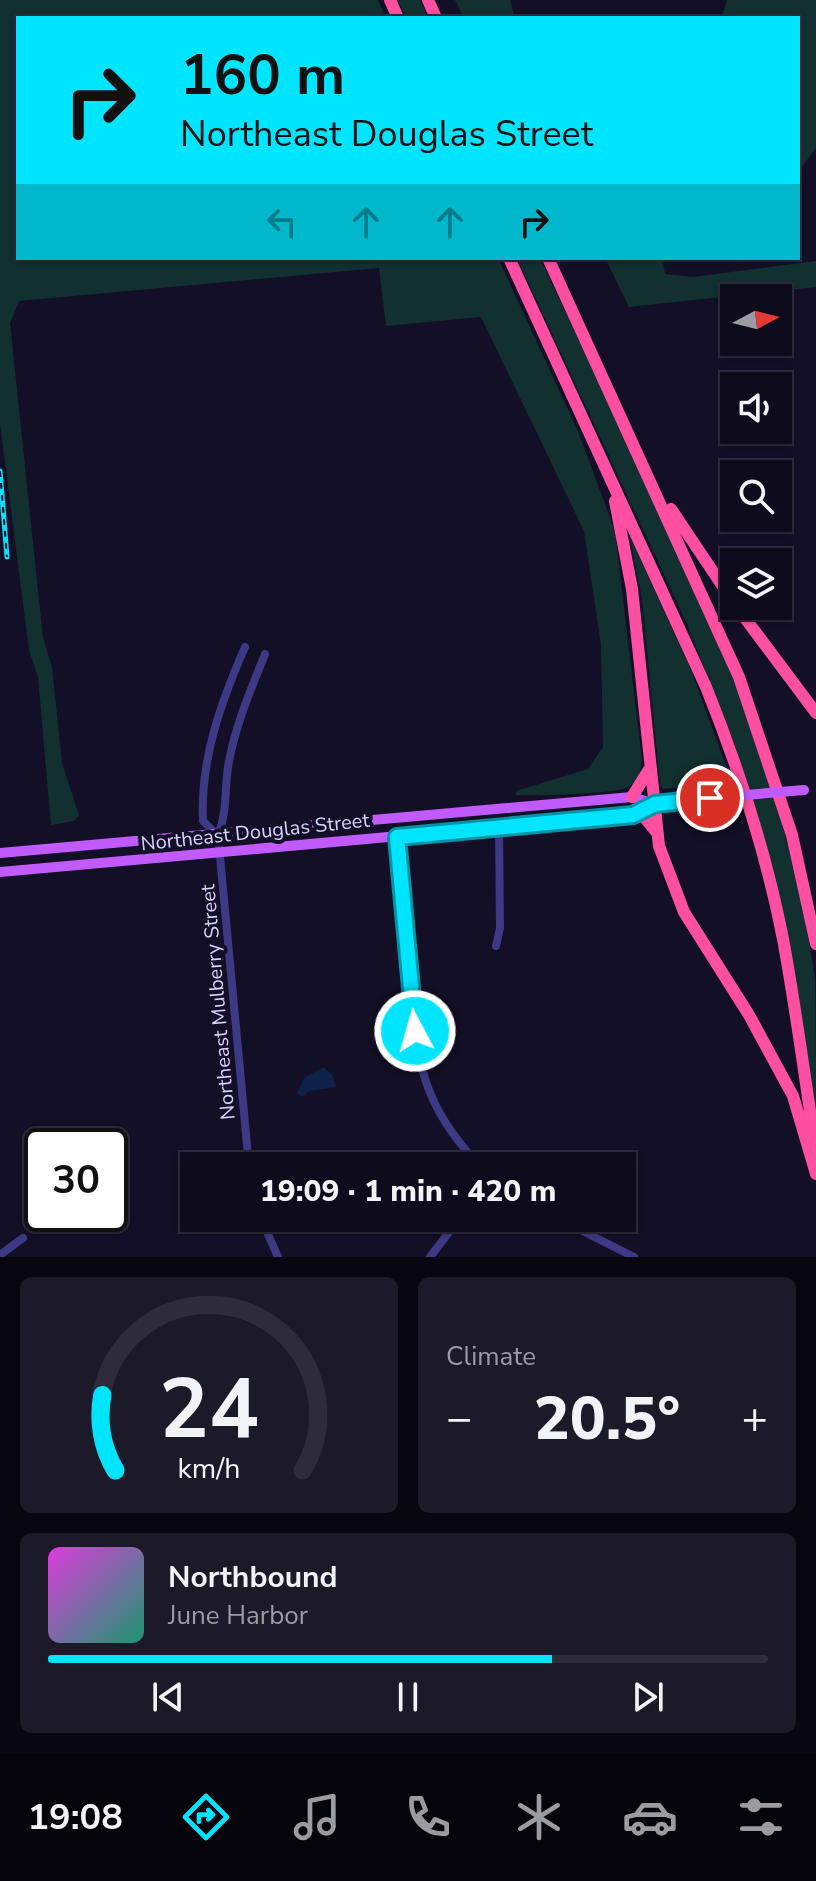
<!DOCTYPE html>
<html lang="en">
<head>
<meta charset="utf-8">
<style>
	body { margin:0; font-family:"Nunito Sans",sans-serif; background:#1c1929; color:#f1f3f6; height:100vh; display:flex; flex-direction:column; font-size:30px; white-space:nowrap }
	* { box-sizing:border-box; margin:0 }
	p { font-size:26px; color:#9b9ba3 }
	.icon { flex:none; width:44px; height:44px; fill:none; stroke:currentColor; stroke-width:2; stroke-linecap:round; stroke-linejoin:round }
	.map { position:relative; height:1257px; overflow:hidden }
	.details { display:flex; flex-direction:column; gap:20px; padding:20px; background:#08060f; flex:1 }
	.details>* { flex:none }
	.guide { position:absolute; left:16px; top:16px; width:784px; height:244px; border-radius:0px; box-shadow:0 2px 6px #0004,0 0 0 2px #2e2b3b; background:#00e5ff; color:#111; overflow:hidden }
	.needle { width:52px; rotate:83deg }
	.fabs { position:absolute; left:720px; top:284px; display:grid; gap:16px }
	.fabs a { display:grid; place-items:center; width:72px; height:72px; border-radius:0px; background:#0e0b1c; box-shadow:0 2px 6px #0004,0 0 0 2px #2e2b3b; font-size:40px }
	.speed { position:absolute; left:24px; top:1128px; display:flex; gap:16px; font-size:40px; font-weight:700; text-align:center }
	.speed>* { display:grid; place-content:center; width:104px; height:104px; border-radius:50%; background:#0e0b1c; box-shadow:0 2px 6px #0004,0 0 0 2px #2e2b3b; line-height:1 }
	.speed .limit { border:4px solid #111; border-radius:12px; background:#fff; color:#111 }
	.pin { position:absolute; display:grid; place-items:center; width:68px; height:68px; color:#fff; margin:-34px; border:4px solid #fff; border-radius:50%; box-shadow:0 2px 8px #0007 }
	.me { position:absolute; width:88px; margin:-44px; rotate:354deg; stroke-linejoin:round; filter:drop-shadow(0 0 6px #0008) }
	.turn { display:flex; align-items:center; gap:28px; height:168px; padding:0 32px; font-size:36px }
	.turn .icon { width:104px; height:104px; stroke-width:2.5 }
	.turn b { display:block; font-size:56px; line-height:68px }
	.lanes { display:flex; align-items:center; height:76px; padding:0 32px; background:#0003; justify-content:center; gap:40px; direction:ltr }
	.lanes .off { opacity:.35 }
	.big { font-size:60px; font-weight:800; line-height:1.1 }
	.details .widget { flex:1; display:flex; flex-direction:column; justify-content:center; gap:12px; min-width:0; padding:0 28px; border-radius:12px; background:#1c1929 }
	.details .dial { align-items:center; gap:0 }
	.dial svg { height:208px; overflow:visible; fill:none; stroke:#2e2b3b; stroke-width:7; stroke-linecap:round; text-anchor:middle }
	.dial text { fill:#f1f3f6; stroke:none }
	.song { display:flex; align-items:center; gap:24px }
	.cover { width:96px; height:96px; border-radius:12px; background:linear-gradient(135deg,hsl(300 70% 55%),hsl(160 70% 35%)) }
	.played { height:8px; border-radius:4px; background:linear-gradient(90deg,#00e5ff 70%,#2e2b3b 70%) }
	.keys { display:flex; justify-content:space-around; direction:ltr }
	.heat { display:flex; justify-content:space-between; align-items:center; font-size:44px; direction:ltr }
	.details .tiles { flex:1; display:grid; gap:20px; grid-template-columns:1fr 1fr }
	.widget:last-child { grid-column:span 2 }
	.trip { position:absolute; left:180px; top:1152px; width:456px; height:80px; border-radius:0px; background:#0e0b1c; box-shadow:0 2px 6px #0004,0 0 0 2px #2e2b3b; font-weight:800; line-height:80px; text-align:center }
	.menu { display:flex; height:128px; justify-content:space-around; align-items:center; background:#06040b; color:#9b9ba3 }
	.menu .icon { width:56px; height:56px }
	.menu .current { color:#00e5ff }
	.menu b { font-size:36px; color:#f1f3f6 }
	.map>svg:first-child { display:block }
</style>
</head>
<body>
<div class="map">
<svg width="816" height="1257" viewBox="0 0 816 1257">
	<rect width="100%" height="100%" fill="#130f26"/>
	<path fill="#12302f" d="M 0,0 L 378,0 L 386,18 L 18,18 L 18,258 L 498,258 L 578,431 L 615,531 L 642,760 C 641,771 639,781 628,787 C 618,794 533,796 516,795 L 516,791 L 588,769 L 603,747 L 601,645 L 584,531 L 481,317 L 386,326 L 379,268 L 19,301 L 10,323 L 43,638 L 52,667 L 62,763 L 79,815 L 74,821 L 51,825 L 38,677 L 29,650 L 0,424 Z
		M 398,0 L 420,0 L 428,18 L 406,18 Z
		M 455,0 L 510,0 L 515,18 L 464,18 Z
		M 727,0 L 816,0 L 816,148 L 798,172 L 798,18 L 714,18 L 722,17 Z
		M 517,258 L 540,258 C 647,489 780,723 815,979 C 816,1024 816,1073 816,1118 L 767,849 L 733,740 L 687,624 Z
		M 605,258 L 671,258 L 663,263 L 665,274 L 693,277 L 816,261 L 816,287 L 629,307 Z
		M 630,537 L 691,670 L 732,782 L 663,789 L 660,783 L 642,599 Z"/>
	<path fill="#0c2248" d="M 324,1067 L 333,1076 L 336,1087 L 309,1091 L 302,1097 L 297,1093 L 305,1077 Z"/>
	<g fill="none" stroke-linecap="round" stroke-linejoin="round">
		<path stroke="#3d3a85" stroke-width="8" d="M 217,835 L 203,821 C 200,760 221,702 245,647
			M 397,837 C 403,909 404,1031 431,1095 C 442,1121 460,1145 480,1166
			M 496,946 L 500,928 L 499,826
			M 249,1166 L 218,835 C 228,811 224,786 229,761 C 236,724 251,689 265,654
			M 261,1218 L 278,1257
			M 557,1218 L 634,1257
			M 0,1255 L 23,1238
			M 430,1257 L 460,1218"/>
		<path stroke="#c25bff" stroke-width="10" d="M 0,853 L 632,797 L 655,804
			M 0,872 L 633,815 L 655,804 L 710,798"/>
		<path stroke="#ff4fa3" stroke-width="12" d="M 390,0 L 398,18
			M 428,0 L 436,18
			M 509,258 L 706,687 C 739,769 766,852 783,939 C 796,1009 805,1080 816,1151
			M 548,258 L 739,677 L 792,835 L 816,944
			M 615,501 L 632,589 L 659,846 L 684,912 L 749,1015 L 793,1096 L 816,1174
			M 671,509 L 734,603
			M 736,606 L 816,713
			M 632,797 L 650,768
			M 633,815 L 644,817 L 658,834"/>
		<g stroke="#00e5ff" stroke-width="5">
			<path id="rail" d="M 0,471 L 7,557"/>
		</g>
		<use href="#rail" stroke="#130f26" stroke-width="2" stroke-dasharray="6" stroke-linecap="butt"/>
		<path stroke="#c25bff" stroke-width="10" d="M 710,798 L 804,790"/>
	</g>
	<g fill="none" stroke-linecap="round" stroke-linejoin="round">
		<g stroke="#0095a6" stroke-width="20">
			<path id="route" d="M 415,1031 L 397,837 L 633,815 L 655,804 L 710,798"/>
		</g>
		<use href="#route" stroke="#00e5ff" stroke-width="14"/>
	</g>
	<g text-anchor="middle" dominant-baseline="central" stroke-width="8" stroke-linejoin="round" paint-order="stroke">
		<g font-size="20" fill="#d9d4ff" stroke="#130f26">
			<text transform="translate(255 832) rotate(-6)">Northeast Douglas Street</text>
			<text transform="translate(218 1002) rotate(-95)">Northeast Mulberry Street</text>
		</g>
	</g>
</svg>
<div class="fabs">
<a><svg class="needle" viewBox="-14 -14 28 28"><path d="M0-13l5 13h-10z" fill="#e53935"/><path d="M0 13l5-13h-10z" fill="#9b9ba3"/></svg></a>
<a><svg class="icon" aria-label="sound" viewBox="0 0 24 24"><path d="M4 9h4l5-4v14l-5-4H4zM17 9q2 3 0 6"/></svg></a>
<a><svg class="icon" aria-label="search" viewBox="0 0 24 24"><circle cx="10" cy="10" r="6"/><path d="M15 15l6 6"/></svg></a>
<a><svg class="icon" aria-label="layers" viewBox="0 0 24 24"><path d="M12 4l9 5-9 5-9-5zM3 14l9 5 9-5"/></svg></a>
</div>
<div class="speed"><div class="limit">30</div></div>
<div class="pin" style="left:710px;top:798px;background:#d93025"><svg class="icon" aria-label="arrive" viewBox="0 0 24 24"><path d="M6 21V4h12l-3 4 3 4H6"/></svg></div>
<svg class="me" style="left:415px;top:1031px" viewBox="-20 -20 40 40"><circle r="17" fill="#00e5ff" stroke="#fff" stroke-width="3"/><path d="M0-11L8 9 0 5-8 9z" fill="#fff"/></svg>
<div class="trip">19:09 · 1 min · 420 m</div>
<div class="guide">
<div class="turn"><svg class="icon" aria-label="right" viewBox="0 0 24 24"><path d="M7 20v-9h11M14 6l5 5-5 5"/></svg><div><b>160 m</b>Northeast Douglas Street</div></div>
<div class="lanes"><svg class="icon off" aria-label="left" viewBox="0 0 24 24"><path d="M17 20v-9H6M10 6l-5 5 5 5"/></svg><svg class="icon off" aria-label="ahead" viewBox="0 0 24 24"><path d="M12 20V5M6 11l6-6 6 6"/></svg><svg class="icon off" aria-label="ahead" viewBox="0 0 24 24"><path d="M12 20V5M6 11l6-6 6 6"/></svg><svg class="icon" aria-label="right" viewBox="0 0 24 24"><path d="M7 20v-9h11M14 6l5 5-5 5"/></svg></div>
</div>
</div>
<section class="details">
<div class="tiles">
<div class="widget dial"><svg viewBox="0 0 100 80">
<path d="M14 69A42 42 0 1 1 86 69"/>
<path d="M14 69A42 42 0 0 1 9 40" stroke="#00e5ff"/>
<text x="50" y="56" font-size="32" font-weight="700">24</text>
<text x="50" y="72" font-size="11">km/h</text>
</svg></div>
<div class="widget"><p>Climate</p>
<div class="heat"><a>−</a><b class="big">20.5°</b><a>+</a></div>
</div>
<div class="widget">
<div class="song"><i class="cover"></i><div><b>Northbound</b><p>June Harbor</p></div></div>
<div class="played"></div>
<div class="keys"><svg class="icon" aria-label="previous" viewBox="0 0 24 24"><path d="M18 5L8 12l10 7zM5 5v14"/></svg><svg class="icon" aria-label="pause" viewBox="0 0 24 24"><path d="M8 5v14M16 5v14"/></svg><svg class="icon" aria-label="next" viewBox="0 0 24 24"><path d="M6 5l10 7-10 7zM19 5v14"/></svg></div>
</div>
</div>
</section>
<nav class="menu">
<b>19:08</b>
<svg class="icon current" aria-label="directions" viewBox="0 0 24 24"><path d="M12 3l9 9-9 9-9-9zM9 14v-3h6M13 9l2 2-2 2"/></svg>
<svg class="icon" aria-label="music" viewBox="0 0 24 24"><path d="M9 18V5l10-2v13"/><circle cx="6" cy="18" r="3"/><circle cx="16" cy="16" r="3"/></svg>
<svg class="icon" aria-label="phone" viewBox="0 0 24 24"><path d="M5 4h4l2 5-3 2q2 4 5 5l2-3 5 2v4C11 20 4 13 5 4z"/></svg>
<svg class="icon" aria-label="climate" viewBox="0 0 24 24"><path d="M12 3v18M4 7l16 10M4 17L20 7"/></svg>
<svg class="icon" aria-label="car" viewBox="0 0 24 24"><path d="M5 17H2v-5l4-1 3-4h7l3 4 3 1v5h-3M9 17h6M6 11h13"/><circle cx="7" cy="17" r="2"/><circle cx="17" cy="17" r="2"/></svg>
<svg class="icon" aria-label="filters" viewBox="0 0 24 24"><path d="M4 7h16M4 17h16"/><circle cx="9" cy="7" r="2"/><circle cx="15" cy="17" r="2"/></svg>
</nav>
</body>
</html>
